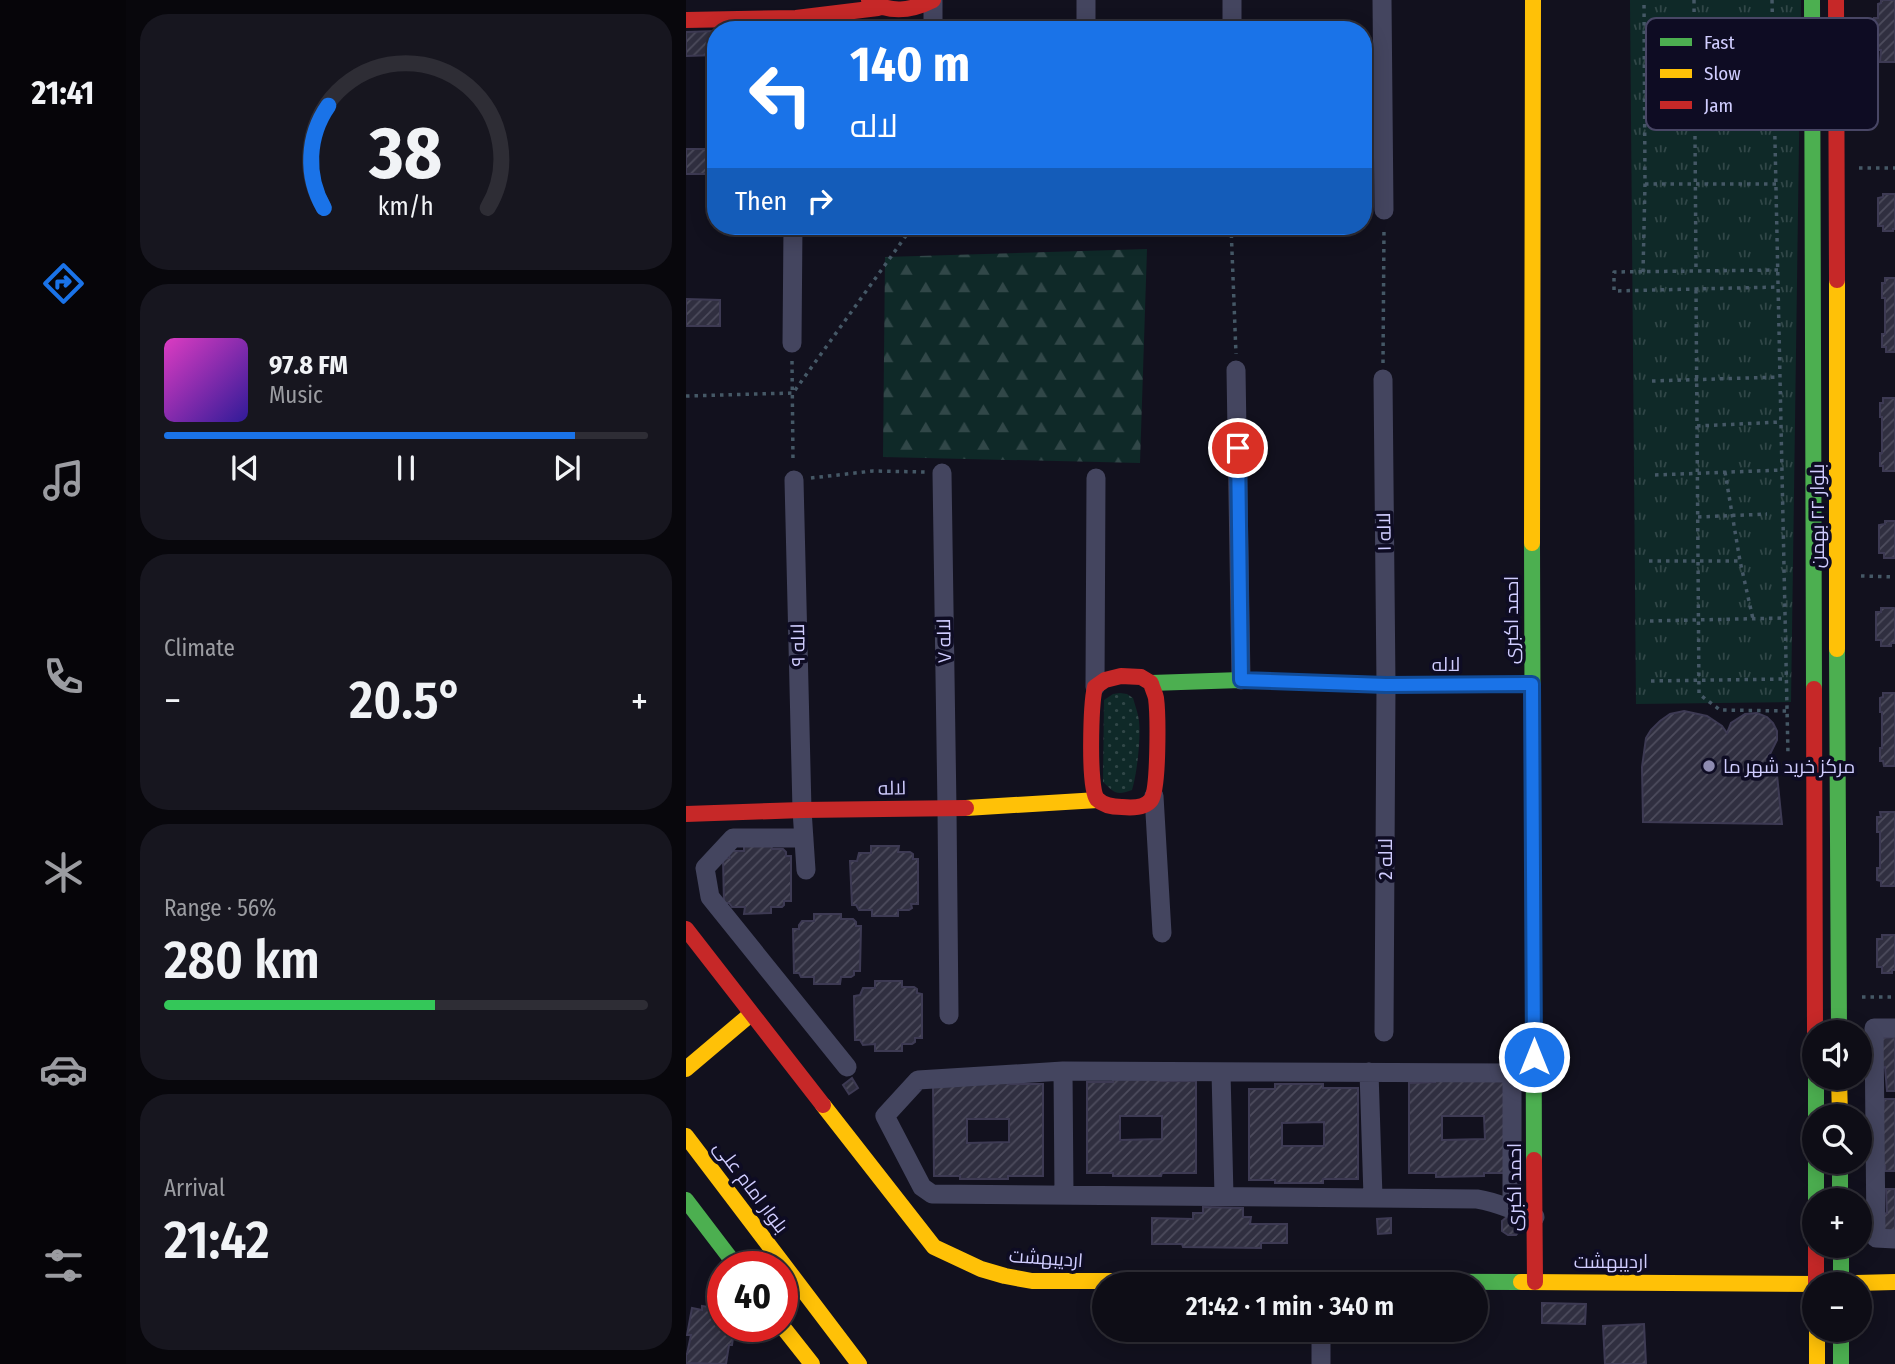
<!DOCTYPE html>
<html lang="en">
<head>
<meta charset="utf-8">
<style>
	body { margin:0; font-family:"Fira Sans Condensed",Cairo,sans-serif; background:#17161f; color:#f1f3f6; height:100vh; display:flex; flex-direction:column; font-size:26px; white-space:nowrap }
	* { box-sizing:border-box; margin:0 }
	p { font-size:23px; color:#9b9ca1 }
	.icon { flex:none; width:38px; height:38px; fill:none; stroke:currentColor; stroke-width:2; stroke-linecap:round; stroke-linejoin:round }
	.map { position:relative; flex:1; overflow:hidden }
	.drawer { display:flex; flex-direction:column; gap:14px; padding:14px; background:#08070c; width:560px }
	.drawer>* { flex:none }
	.hud { position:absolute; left:21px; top:21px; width:665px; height:214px; border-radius:28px; box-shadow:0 4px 18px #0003,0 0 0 2px #2e2d35; background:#1a73e8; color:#fff; overflow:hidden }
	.controls { position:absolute; left:1116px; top:1020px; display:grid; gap:14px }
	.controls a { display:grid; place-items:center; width:70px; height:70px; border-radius:50%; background:#0e0d16; box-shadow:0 4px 18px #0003,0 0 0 2px #2e2d35; font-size:35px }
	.speed { position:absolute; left:21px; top:1251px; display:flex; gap:14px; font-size:35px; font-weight:700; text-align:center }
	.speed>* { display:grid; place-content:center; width:91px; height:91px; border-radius:50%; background:#0e0d16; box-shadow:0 4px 18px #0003,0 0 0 2px #2e2d35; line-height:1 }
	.speed .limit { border:10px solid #d22; background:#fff; color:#111 }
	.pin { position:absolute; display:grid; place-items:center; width:60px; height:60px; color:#fff; margin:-30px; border:4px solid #fff; border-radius:50%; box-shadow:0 2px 7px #0007 }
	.me { position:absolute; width:77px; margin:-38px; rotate:0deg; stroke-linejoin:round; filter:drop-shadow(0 0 5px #0008) }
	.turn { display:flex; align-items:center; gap:24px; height:147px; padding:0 28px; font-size:32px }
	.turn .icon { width:91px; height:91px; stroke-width:2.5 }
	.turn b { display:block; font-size:49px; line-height:60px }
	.then { display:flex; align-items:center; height:66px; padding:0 28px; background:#0003; gap:14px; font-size:26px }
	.big { font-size:52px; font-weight:600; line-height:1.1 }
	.drawer .widget { flex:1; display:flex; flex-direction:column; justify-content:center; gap:10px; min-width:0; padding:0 24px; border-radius:28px; background:#17161f }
	.drawer .dial { align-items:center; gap:0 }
	.dial svg { height:182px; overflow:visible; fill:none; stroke:#2e2d35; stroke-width:7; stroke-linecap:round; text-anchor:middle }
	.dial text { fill:#f1f3f6; stroke:none }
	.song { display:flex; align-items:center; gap:21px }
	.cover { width:84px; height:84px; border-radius:10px; background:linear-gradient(135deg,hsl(310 70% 55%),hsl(250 70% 35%)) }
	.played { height:7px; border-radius:4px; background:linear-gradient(90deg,#1a73e8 85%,#2e2d35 85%) }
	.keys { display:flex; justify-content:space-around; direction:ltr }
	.heat { display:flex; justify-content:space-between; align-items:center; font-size:38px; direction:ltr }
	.charge { height:10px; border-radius:5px; background:linear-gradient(90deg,#34c759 56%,#2e2d35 0) }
	.trip { position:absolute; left:406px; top:1272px; width:396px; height:70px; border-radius:35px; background:#0e0d16; box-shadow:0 4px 18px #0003,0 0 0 2px #2e2d35; font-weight:600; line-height:70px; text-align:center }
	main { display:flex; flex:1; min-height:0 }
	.tabs { display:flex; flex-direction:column; width:126px; justify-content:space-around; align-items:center; background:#060509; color:#9b9ca1 }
	.tabs .icon { width:49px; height:49px }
	.tabs .on { color:#1a73e8 }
	.tabs b { font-size:32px; color:#f1f3f6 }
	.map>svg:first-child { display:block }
</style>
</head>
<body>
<main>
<nav class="tabs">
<b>21:41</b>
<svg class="icon on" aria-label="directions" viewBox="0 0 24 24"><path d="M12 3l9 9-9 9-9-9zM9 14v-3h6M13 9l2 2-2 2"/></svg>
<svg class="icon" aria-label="music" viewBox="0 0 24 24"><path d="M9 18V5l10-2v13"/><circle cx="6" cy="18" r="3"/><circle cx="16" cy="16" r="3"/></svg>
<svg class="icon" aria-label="phone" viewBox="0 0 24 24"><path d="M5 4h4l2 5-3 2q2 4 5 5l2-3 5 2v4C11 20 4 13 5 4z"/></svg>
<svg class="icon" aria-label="climate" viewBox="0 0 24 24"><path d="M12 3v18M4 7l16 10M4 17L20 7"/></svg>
<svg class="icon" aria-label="car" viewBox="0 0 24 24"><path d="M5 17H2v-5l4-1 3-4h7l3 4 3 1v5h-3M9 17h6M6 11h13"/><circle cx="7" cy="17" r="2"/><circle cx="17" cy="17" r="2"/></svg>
<svg class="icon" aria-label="filters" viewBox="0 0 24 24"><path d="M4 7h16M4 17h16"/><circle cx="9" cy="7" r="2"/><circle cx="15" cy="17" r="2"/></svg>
</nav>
<section class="drawer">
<div class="widget dial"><svg viewBox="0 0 100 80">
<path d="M14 69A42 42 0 1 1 86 69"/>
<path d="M14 69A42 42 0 0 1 16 24" stroke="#1a73e8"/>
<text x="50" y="56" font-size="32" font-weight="700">38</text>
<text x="50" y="72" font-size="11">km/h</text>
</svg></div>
<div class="widget">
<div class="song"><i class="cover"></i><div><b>97.8 FM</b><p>Music</p></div></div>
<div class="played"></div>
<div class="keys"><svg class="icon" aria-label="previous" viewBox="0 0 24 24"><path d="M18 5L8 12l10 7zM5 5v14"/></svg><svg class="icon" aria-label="pause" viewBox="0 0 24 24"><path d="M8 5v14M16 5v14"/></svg><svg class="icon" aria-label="next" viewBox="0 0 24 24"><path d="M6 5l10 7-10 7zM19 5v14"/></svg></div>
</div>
<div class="widget"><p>Climate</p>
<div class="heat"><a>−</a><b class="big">20.5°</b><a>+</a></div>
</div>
<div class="widget"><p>Range · 56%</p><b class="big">280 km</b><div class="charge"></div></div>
<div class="widget"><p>Arrival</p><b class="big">21:42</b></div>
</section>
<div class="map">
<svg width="1209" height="1364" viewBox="0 0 1209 1364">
	<defs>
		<pattern id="grass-dots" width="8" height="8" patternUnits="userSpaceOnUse" patternTransform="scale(1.75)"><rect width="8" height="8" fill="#0f2928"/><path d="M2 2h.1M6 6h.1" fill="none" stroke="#314748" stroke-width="1.8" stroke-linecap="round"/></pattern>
		<pattern id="forest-firs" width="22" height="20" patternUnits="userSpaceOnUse" patternTransform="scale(1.75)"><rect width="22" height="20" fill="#0f2928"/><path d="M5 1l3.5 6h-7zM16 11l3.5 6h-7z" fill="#314748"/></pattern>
		<pattern id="park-tufts" width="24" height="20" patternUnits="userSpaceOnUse" patternTransform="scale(1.75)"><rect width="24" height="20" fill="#0f2928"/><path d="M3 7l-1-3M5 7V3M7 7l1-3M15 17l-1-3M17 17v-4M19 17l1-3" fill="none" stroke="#314748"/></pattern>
		<pattern id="building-hatch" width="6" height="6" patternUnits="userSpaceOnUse" patternTransform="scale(1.75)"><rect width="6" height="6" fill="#302f40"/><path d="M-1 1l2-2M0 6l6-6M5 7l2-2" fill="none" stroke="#4d4c5d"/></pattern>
	</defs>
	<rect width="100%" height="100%" fill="#12111e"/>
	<path fill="url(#grass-dots)" d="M 434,693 L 441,694 L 447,698 C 449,705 452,713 453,721 C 455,737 451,774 446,790 C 430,796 429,793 417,782 L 418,700 L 427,694 Z"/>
	<path fill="url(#forest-firs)" d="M 461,249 L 454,463 L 197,457 L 199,257 Z"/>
	<path fill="url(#park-tufts)" d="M 944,0 L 1115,0 L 1105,702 L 950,704 Z"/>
	<path fill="url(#building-hatch)" stroke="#3d3a53" stroke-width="2" fill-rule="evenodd" d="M 1195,0 L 1209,0 L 1209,62 L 1194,62 L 1195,50 L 1191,50 L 1191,38 L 1188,38 L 1188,18 L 1192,18 L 1192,4 L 1195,3 Z
		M 30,31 L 30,55 L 0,56 L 0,32 Z
		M 0,149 L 30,149 L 30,174 L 0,174 Z
		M 1197,194 L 1209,194 L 1209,229 L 1207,229 L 1207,231 L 1197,231 L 1197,226 L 1192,226 L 1192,198 L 1197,197 Z
		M 1199,278 L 1209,278 L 1209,352 L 1200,352 L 1200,347 L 1196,347 L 1196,334 L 1199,334 L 1199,298 L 1196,298 L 1196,283 L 1199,283 Z
		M 0,299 L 34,300 L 34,326 L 0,326 Z
		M 1197,398 L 1209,398 L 1209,471 L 1197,471 L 1197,466 L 1194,466 L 1194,453 L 1196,453 L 1196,417 L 1194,417 L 1194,403 L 1197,403 Z
		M 1199,521 L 1209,521 L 1209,558 L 1198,558 L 1198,553 L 1193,553 L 1193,525 L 1199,524 Z
		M 1195,608 L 1208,608 L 1209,610 L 1209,643 L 1205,643 L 1205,646 L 1195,646 L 1195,640 L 1190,640 L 1190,612 L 1195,612 Z
		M 1197,693 L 1209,693 L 1209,766 L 1198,766 L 1197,761 L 1194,761 L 1194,748 L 1196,748 L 1196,712 L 1194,712 L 1194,698 L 1197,697 Z
		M 998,711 L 1021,716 L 1036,726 L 1041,733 L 1045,723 L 1059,714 L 1071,713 L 1081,717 L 1087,723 L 1091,731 L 1091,740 L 1082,758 L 1083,763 L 1090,765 L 1096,824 L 957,822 L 956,767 L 960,738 L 965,730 L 974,721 L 984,714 Z
		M 1194,812 L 1209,812 L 1209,886 L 1195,886 L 1195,881 L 1191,880 L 1191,868 L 1194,868 L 1194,832 L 1191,832 L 1191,817 L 1195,817 Z
		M 58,844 L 85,844 L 86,849 L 97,849 L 100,852 L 100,856 L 105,856 L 105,901 L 98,901 L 98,905 L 96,907 L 85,907 L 85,913 L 58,914 L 59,907 L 46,907 L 43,903 L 38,903 L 37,859 L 44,858 L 43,855 L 46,851 L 58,851 Z
		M 185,846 L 213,846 L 212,852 L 224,852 L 227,854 L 227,859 L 232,859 L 232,904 L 225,904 L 226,908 L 223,910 L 212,910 L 212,916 L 186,916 L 186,910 L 173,910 L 170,905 L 166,905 L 164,861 L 171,861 L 173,853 L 185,853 Z
		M 128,914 L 155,914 L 155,919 L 167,919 L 170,922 L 170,926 L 175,926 L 174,971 L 168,971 L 168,975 L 165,977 L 155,977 L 154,984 L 128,984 L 128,977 L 115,977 L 113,973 L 108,973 L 107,929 L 113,929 L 113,925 L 116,921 L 128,921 Z
		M 1196,935 L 1209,935 L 1209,970 L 1206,970 L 1206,973 L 1196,973 L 1196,967 L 1191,967 L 1191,939 L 1196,939 Z
		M 189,981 L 216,981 L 216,987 L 228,987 L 231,989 L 231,993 L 236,994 L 236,1038 L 229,1038 L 229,1042 L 226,1044 L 216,1044 L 216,1051 L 189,1051 L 189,1044 L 177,1045 L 174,1040 L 169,1040 L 168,996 L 174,995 L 177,988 L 189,988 Z
		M 1209,1037 L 1209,1091 L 1201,1091 L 1199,1067 L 1196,1068 L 1194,1038 Z
		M 166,1078 L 172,1088 L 163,1094 L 157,1085 Z
		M 427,1078 L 475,1078 L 475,1081 L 510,1081 L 510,1173 L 476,1173 L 475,1176 L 427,1176 L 427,1173 L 401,1173 L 401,1082 L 427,1082 ZM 434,1116 L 476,1116 L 476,1139 L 434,1140 Z
		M 749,1078 L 832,1081 L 832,1173 L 798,1173 L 798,1176 L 750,1177 L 750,1173 L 723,1173 L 723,1083 L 749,1082 ZM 756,1116 L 798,1116 L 799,1139 L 756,1140 Z
		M 322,1081 L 322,1084 L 357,1084 L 357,1176 L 322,1176 L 322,1179 L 274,1179 L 274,1176 L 248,1176 L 247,1085 ZM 281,1119 L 323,1119 L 323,1142 L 281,1143 Z
		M 589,1084 L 637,1084 L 637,1088 L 672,1088 L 672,1179 L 637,1179 L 637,1183 L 589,1183 L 589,1180 L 563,1180 L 563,1089 L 589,1089 ZM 638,1122 L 638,1146 L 596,1146 L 596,1123 Z
		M 1198,1099 L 1209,1099 L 1209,1171 L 1199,1171 L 1199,1166 L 1193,1166 Z
		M 1200,1189 L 1209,1189 L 1209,1243 L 1198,1243 L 1198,1214 L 1201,1213 Z
		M 517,1207 L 557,1208 L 557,1217 L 565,1217 L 564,1224 L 601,1224 L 601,1243 L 575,1243 L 575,1248 L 497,1247 L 496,1244 L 466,1244 L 466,1218 L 507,1219 L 507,1213 L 517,1213 Z
		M 821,1217 L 835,1222 L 834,1230 L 830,1235 L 822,1235 L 816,1231 L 816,1221 Z
		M 705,1218 L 705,1233 L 692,1234 L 691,1219 Z
		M 856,1303 L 900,1304 L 899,1324 L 856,1323 Z
		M 16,1306 L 37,1309 L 37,1326 L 51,1326 L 49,1338 L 47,1338 L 46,1345 L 43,1345 L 40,1364 L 0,1363 L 0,1354 L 1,1354 L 5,1335 L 1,1335 L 6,1308 L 16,1310 Z
		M 958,1324 L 960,1364 L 919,1364 L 917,1326 Z"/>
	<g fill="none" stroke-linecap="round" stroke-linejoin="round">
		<path stroke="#455866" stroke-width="3.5" stroke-dasharray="3.5 5" stroke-linecap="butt" d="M 1008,0 L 1010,271
			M 1086,0 L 1102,755
			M 1173,168 L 1209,168
			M 959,184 L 1090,184
			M 545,226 L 550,354
			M 1092,270 L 928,272 L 928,291 L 1092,287
			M 957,272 L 959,184 L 958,0
			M 1010,290 L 1013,694 L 1034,710 L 1101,711
			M 106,361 L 107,462
			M 697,363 L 698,227
			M 966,381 L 1093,377
			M 0,396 L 107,393 L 227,226
			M 1011,426 L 1095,422
			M 1039,472 L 1054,561 L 1067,619
			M 969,475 L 1096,470
			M 125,478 L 187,471 L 239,472
			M 1012,517 L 1081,514
			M 963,561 L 1054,561
			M 1175,576 L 1209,577
			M 964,621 L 1099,618
			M 965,681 L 1100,679
			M 1176,997 L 1209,997"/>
		<path stroke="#44455f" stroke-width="19" d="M 400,0 L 400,30
			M 696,0 L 698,210
			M 247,1 L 247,30
			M 546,30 L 546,0
			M 106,343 L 107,226
			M 550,370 L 555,680
			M 697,379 L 700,685 L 698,1032
			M 256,473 L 261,809 L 263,1015
			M 108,480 L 116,810 L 120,870
			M 409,687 L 410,478
			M 468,796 L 476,933
			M 118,838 L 47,838 L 19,868 L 24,897 L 161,1067
			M 1209,1028 L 1188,1028 L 1190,1238 L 1209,1239
			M 377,1071 L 378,1195
			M 535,1072 L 538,1196
			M 683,1072 L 687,1197
			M 826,1208 L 826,1073 L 377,1071 L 232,1080 L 199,1116 L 236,1187 L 246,1194 L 791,1199 C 813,1202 829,1212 849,1217
			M 635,1364 L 635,1330"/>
		<path stroke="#4caf50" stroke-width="16" d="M 1126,0 L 1128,689
			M 846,543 L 848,1160
			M 1151,649 L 1153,1032
			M 465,683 L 555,680 L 700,685 L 846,684
			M 1130,1078 L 1130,1116
			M 1130,1162 L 1130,1200
			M 1154,1162 L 1154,1200
			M 0,1200 L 51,1267
			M 1155,1246 L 1155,1284
			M 450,1281 L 835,1282
			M 1155,1330 L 1155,1364"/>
		<path stroke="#ffc107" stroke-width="16" d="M 846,543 L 847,0
			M 1151,649 L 1151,280
			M 280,808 L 412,800
			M 0,1069 L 65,1014
			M 1153,1078 L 1154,1116
			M 137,1105 L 248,1247 L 295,1269 L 319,1276 L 346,1281 L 450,1281
			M 0,1136 L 173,1364
			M 835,1282 L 1130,1284 L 1209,1282
			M 96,1326 L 126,1364
			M 1131,1330 L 1131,1364"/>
		<path stroke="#c62828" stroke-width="16" d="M 183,0 C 204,14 225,11 247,0
			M 1150,0 L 1151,280
			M 0,20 L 110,18 L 192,8
			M 435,676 L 455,677 L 465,683 C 466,688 469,693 470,698 C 472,713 473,789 465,800 C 459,808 446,808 436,807 C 428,807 417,805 411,799 C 402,787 405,703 409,687 L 419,680 Z
			M 1128,689 L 1129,1032
			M 0,814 L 116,810 L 280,808
			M 0,929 L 137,1105
			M 848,1160 L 849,1282
			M 1130,1246 L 1130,1284"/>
	</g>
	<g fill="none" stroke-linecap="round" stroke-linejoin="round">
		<g stroke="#114b97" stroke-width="18">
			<path id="route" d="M 552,448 L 555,680 L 700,685 L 846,684 L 848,1057"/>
		</g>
		<use href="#route" stroke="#1a73e8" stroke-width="12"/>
	</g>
	<circle fill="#8e8bb0" stroke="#0e0c23" stroke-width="2.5" cx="1023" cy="766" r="7"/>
	<g text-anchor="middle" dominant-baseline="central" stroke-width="7" stroke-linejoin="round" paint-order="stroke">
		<g font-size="19" fill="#d0cdff" stroke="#0e0c23">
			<text transform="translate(1131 516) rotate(-90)">بلوار ۲۲ بهمن</text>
			<text transform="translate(698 532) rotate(-91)">لاله ۱</text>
			<text transform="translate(825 620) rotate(-90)">احمد اکبری</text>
			<text transform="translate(258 641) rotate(-91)">لاله ۷</text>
			<text transform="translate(112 645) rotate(-91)">لاله ۹</text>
			<text x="760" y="664">لاله</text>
			<text transform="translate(206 788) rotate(-1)">لاله</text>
			<text transform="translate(699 859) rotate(-90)">لاله 2</text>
			<text transform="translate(65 1187) rotate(53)">بلوار امام علی</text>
			<text transform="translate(828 1187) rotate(-90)">احمد اکبری</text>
			<text transform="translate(360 1258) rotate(4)">اردیبهشت</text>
			<text x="925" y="1261">اردیبهشت</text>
		</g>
		<g font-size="19" fill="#d0cdff" stroke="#0e0c23" text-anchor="start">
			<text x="1037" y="766">مرکز خرید شهر ما</text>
		</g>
	</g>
	<rect x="960" y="18" width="232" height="112" rx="10" fill="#0e0c23" stroke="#484665" stroke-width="2"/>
	<rect x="974" y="38" width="32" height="8" fill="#4caf50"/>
	<rect x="974" y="69" width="32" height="9" fill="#ffc107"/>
	<rect x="974" y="101" width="32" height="8" fill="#c62828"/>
	<g font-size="19" fill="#d0cdff">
		<text x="1018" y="49">Fast</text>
		<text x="1018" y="80">Slow</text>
		<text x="1018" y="112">Jam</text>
	</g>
</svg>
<div class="controls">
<a><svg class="icon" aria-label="sound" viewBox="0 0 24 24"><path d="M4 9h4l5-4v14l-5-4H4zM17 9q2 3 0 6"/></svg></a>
<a><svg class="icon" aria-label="search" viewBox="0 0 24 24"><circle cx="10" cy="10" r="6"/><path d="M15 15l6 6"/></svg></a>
<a>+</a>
<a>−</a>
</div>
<div class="speed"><div class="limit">40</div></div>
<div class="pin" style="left:552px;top:448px;background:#d93025"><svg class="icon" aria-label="arrive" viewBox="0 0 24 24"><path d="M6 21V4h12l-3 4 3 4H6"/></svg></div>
<svg class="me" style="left:848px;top:1057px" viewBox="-20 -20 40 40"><circle r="17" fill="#1a73e8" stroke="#fff" stroke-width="3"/><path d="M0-11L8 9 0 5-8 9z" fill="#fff"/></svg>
<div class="trip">21:42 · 1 min · 340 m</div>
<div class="hud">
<div class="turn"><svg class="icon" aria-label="left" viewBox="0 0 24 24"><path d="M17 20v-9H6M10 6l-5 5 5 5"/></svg><div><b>140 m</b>لاله</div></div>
<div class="then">Then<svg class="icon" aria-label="right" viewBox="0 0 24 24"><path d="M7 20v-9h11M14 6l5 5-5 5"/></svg></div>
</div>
</div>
</main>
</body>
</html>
